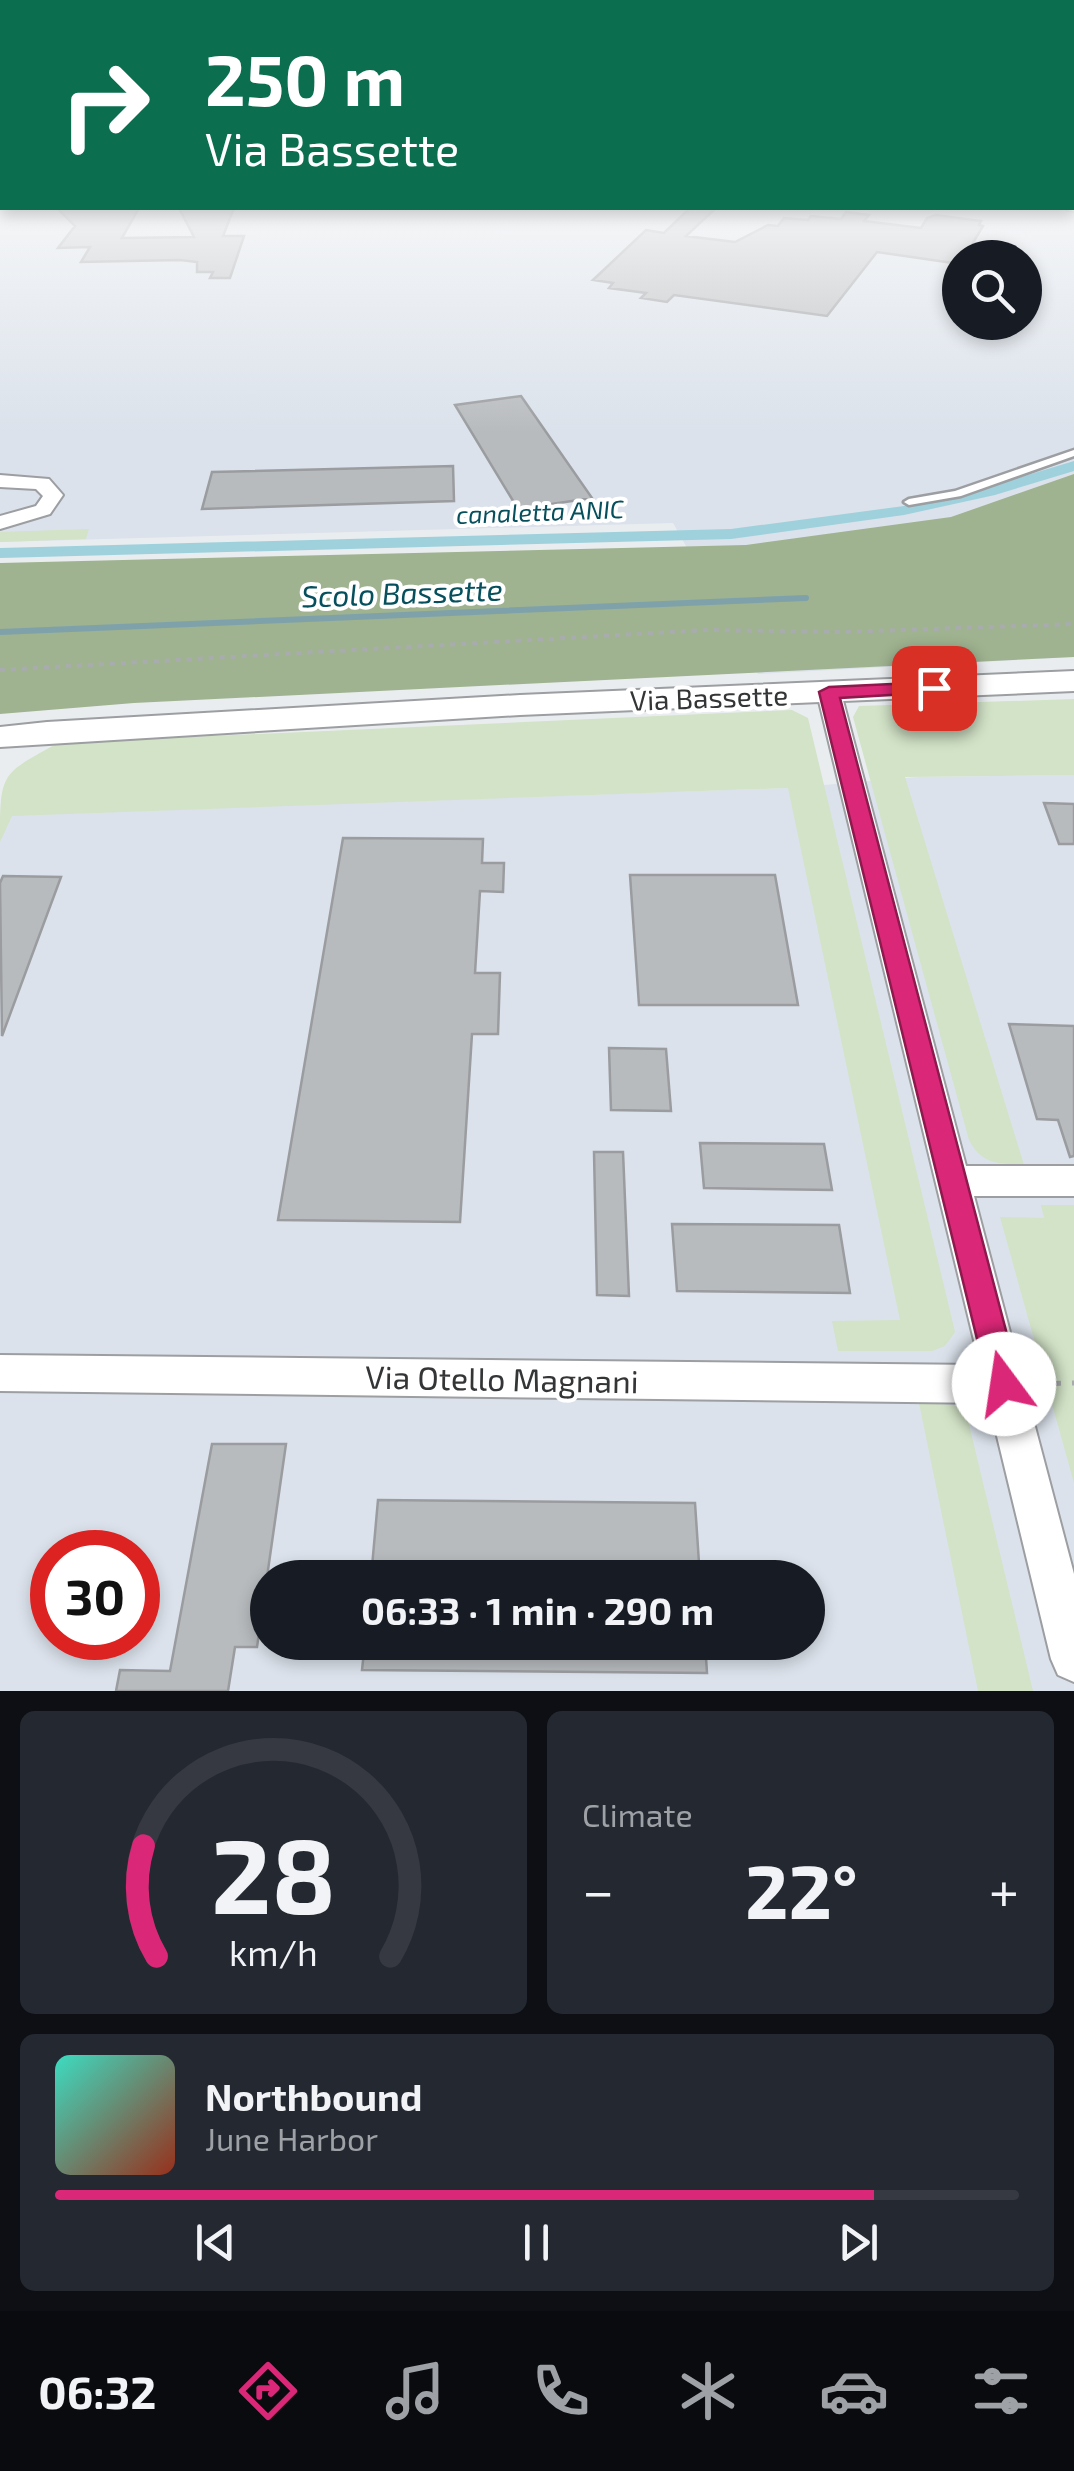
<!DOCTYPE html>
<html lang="en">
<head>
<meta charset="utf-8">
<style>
	body { margin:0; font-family:"Exo 2",sans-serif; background:#242831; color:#f1f3f6; height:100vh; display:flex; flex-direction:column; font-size:38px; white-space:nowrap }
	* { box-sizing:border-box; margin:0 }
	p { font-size:32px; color:#9ea1a6 }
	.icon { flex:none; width:55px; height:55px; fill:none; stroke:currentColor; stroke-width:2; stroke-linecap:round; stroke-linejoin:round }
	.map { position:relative; height:1691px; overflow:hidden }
	.drawer { display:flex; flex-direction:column; gap:20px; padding:20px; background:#0d0f14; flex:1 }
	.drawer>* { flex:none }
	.guide { position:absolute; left:0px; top:0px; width:1075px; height:210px; box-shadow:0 5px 15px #0003; background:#0b6e4f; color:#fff; overflow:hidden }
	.controls { position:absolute; left:942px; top:240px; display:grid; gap:20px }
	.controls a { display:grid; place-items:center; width:100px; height:100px; border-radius:50%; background:#171b24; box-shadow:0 5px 15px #0003; font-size:50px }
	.speed { position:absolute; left:30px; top:1530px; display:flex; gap:20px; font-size:50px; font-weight:700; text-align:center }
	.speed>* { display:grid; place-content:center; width:130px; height:130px; border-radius:50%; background:#171b24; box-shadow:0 5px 15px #0003; line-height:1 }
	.speed .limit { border:15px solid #d22; background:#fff; color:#111 }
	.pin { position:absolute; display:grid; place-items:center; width:85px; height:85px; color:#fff; margin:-42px; border-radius:20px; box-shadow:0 5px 15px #0006 }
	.me { position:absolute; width:110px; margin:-55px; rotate:346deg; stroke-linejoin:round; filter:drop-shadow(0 0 8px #0008) }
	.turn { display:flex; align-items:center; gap:35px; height:210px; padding:0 40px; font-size:45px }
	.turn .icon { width:130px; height:130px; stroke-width:2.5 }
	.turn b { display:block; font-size:70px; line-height:85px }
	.big { font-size:75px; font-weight:700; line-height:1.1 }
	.drawer .tile { flex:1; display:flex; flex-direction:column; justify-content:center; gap:15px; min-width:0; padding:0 35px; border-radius:15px; background:#242831 }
	.drawer .dial { align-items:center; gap:0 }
	.dial svg { height:260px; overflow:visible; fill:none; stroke:#363941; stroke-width:7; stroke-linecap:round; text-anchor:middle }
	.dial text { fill:#f1f3f6; stroke:none }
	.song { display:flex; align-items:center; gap:30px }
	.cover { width:120px; height:120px; border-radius:15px; background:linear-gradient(135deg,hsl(170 70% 55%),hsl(10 70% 35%)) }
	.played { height:10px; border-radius:5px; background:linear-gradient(90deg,#db2777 85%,#363941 85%) }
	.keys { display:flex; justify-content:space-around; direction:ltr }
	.heat { display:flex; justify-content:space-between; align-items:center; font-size:55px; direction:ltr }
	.drawer .tiles { flex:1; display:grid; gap:20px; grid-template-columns:1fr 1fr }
	.tile:last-child { grid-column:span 2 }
	.trip { position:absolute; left:250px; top:1560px; width:575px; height:100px; border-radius:50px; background:#171b24; box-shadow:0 5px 15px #0003; font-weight:700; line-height:100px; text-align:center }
	.dock { display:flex; height:160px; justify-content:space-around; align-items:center; background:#090b0e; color:#9ea1a6 }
	.dock .icon { width:70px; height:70px }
	.dock .current { color:#db2777 }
	.dock b { font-size:45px; color:#f1f3f6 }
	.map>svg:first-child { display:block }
</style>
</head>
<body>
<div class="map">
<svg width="1074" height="1691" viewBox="0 0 1074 1691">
	<rect width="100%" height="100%" fill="#eaedf0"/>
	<path fill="#dbe2eb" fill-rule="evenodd" d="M 0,196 L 2,208 L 1074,209 L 1074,657 L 758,674 L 673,523 L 0,542 ZM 960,258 L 1025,258 L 1025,322 L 960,322 Z
		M 1074,775 L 1074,1691 L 0,1691 L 0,815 L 788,788 L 918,777 ZM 52,1552 L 138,1552 L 138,1638 L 52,1638 ZM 268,1578 L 808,1578 L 808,1642 L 268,1642 Z"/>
	<path fill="#d2e3c7" d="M 89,529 L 86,539 L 0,542 L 0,532 Z
		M 1074,699 L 1074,775 L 905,777 L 1024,1165 C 998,1163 982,1165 969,1140 L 853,717 L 859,706 Z
		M 792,710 L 808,718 L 955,1332 L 945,1346 L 932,1351 L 838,1351 L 832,1321 L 900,1320 L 788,788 L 12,816 L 0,842 C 0,772 0,775 58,743 Z
		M 1041,1205 L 1074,1205 L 1074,1483 L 1000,1217 L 1044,1218 Z
		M 919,1403 L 954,1405 L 966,1412 L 1033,1691 L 978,1691 Z"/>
	<path fill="#9fb390" d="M 1074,474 L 1074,657 L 134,703 L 0,714 L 0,563 L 746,545 L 951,517 Z"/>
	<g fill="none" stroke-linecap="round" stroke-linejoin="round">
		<path stroke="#7fa2aa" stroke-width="6" d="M 0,632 L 806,598"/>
		<path fill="#9fd1dc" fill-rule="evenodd" d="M 1074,461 L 1074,471 L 995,495 L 904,515 L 731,539 L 0,558 L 0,548 L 731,529 L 904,506 L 985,488 Z"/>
	</g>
	<path fill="#b8bbbe" stroke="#9a9c9f" stroke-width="2.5" d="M 57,208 L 139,208 L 122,238 L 194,237 L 179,208 L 234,208 L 223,236 L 244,236 L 230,278 L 210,278 L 213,272 L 197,272 L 197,262 L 180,260 L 81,262 L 90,247 L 58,248 L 75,226 Z
		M 690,208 L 716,208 L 686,236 L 735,242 L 768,225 L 778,226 L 784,218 L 808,220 L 811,216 L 841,219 L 846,212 L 869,215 L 864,221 L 921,228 L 927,218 L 936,215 L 981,221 L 979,225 L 983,226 L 964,258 L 960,258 L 960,264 L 877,252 L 827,316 L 674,295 L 667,302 L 641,298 L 646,293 L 609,288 L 613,283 L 593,280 L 646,230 L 664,233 Z
		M 521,396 L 592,498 L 518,509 L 455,405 Z
		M 453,466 L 454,501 L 202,509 L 212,472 Z
		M 1044,803 L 1074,804 L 1074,844 L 1059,844 Z
		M 343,838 L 483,839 L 482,863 L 504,863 L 503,892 L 480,891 L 475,973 L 500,973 L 498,1034 L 472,1034 L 460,1222 L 278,1220 Z
		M 630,875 L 775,875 L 798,1005 L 639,1005 Z
		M 3,876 L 61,877 L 2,1036 L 0,883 Z
		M 1009,1024 L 1074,1026 L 1074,1156 L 1070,1157 L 1058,1120 L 1037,1119 Z
		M 609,1048 L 666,1049 L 671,1111 L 611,1110 Z
		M 700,1143 L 824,1144 L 832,1190 L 704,1188 Z
		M 594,1152 L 623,1152 L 629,1296 L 597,1295 Z
		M 672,1224 L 839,1225 L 850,1293 L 677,1291 Z
		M 212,1444 L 286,1444 L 257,1647 L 235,1647 L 228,1691 L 116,1691 L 120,1670 L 170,1671 Z
		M 378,1500 L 695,1503 L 700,1578 L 371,1578 Z
		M 365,1642 L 705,1642 L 707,1673 L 362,1670 Z"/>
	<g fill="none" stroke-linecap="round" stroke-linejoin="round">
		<g stroke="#9c9ea1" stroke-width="5">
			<path id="service" d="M 1074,450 L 1074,456 L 961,496 L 909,505 L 904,502 L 909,499 L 955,491 Z"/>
		</g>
		<g stroke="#9c9ea1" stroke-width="4">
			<path id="minor" d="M 1074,203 L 1074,211 L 1067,210 L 1066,208 L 1072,208 Z
				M 0,475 L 49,479 L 63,495 L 50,514 L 0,529 L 0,516 L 36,506 L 43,496 L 36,489 L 0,487 Z
				M 829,686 L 841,693 L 966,1166 L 1074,1166 L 1074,1196 L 974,1196 L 1074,1574 L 1074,1682 L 1058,1675 L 1051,1659 L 989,1403 L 0,1391 L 0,1355 L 980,1365 L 817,693 Z"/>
		</g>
		<g stroke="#9c9ea1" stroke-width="4">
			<path id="secondary" d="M 1074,671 L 1074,691 L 520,715 L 0,747 L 0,727 L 47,722 L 520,695 Z"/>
		</g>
		<path stroke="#a9acae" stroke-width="4" stroke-dasharray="5 6" stroke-linecap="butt" d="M 0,670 L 707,630 L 844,632 L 1074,624"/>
		<path stroke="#a9acae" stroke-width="5" stroke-dasharray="8 11" stroke-linecap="butt" d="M 1034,1384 L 1074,1383"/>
		<use href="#service" fill="#fff" fill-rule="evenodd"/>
		<use href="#minor" fill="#fff" fill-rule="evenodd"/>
		<use href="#secondary" fill="#fff" fill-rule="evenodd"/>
	</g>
	<linearGradient id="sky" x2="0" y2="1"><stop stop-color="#8bc0e3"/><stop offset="0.45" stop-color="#f6f7f8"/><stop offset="1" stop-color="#f6f7f8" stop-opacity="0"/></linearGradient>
	<rect width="1074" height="433" fill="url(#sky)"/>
	<path fill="#db2777" stroke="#8e194d" stroke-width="2.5" d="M 934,682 L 941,684 L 941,692 L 840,698 L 1020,1384 L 1015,1395 L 1004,1399 L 993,1395 L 988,1384 L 819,692 L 829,687 Z"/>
	<g text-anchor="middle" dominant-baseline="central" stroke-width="8" stroke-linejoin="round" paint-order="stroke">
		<g font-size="25" font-style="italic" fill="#064f5c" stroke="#fff">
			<text transform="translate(540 511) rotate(-2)">canaletta ANIC</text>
		</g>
		<g font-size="28" fill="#343536" stroke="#fff">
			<text transform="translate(709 697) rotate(-2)">Via Bassette</text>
		</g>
		<g font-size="30" font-style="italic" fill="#064f5c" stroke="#fff">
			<text transform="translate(402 592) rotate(-2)">Scolo Bassette</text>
		</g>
		<g font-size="32" fill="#343536" stroke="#fff">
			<text transform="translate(502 1378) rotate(1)">Via Otello Magnani</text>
		</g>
	</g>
</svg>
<div class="controls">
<a><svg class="icon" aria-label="search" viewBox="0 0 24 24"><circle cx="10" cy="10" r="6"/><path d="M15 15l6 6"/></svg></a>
</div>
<div class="speed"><div class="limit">30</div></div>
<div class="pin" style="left:934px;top:688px;background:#d93025"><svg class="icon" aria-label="arrive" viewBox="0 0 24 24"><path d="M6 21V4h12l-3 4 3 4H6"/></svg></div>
<svg class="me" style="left:1004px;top:1384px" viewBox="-20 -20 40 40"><circle r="19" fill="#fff"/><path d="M0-13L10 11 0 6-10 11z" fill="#db2777"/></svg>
<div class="trip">06:33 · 1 min · 290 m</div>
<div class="guide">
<div class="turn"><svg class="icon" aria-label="right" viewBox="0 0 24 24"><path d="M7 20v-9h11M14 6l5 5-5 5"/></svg><div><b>250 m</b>Via Bassette</div></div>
</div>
</div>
<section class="drawer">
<div class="tiles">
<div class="tile dial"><svg viewBox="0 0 100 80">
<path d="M14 69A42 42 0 1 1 86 69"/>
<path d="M14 69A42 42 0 0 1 10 35" stroke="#db2777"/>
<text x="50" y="56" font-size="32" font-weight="700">28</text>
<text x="50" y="72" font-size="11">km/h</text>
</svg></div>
<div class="tile"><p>Climate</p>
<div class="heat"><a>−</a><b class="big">22°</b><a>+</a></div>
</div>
<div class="tile">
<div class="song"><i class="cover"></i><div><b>Northbound</b><p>June Harbor</p></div></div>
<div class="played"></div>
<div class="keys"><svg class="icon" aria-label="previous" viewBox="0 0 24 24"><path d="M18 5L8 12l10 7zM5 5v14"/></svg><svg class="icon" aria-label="pause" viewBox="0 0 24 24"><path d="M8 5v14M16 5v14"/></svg><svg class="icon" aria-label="next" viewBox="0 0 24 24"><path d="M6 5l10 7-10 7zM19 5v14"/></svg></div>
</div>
</div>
</section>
<nav class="dock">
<b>06:32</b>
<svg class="icon current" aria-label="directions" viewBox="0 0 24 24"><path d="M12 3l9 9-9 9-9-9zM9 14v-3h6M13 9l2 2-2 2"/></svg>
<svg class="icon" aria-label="music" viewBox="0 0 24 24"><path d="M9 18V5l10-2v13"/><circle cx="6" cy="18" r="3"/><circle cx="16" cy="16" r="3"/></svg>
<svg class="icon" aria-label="phone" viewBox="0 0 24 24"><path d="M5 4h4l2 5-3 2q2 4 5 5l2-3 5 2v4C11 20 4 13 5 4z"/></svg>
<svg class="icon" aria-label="climate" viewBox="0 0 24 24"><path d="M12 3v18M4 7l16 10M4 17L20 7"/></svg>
<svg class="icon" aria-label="car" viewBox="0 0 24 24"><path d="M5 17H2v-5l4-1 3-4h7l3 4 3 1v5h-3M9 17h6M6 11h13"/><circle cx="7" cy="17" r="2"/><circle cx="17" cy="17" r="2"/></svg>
<svg class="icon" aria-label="filters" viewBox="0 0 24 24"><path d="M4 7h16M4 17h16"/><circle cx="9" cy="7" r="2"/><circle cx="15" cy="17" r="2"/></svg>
</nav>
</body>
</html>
